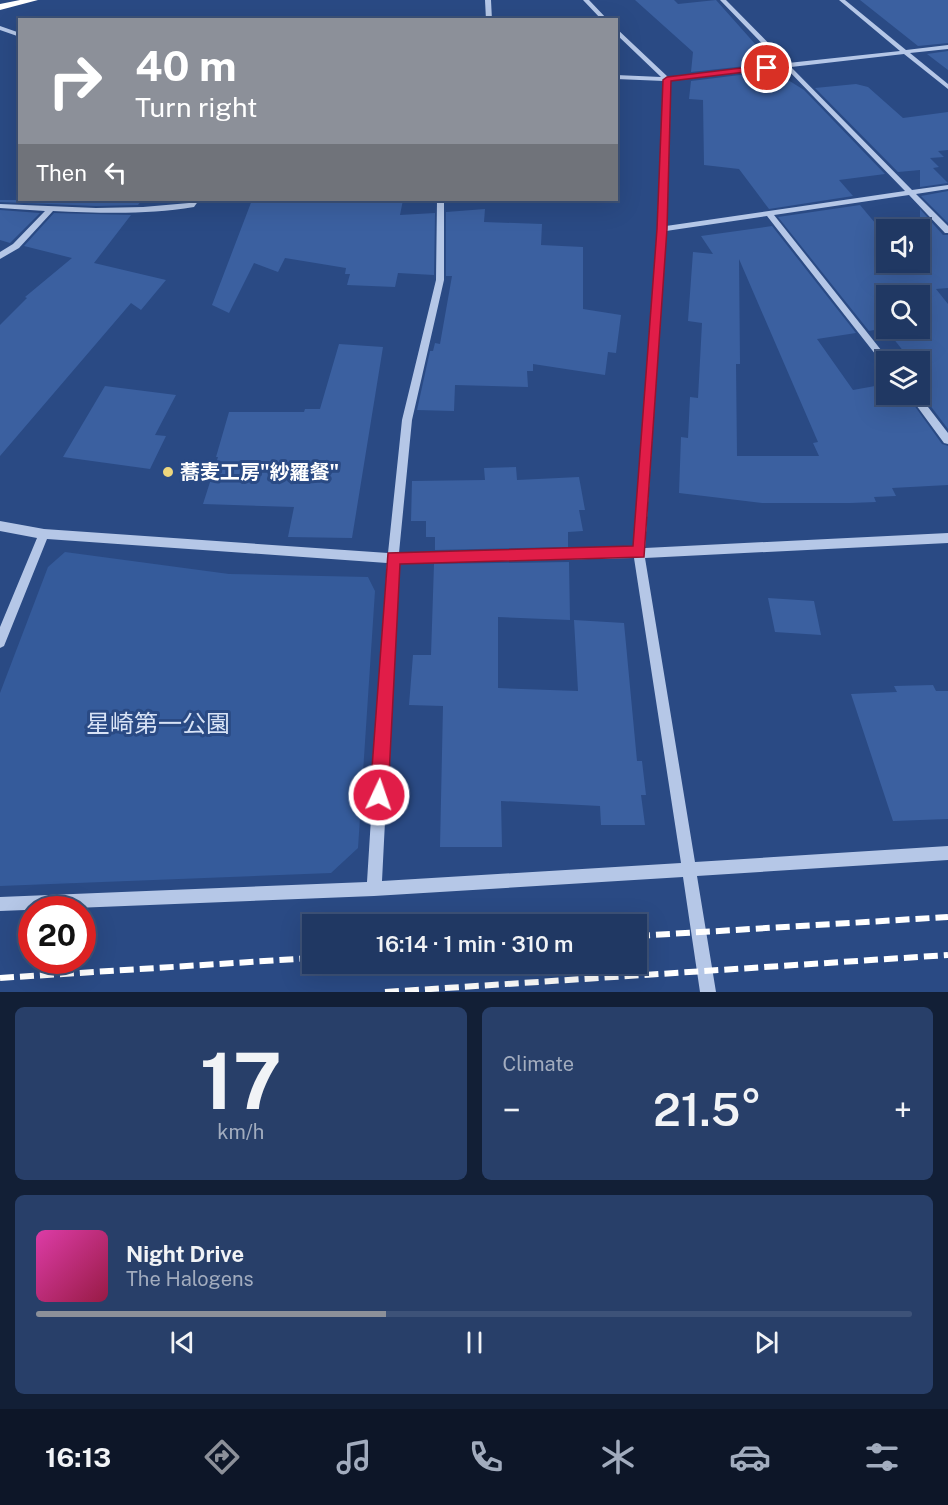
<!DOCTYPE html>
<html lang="en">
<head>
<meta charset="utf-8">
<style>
	body { margin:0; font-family:"Public Sans","Noto Sans JP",sans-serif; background:#283f69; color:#f1f3f6; height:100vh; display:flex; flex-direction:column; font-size:22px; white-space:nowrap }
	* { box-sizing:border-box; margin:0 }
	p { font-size:20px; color:#a2acbe }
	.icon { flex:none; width:33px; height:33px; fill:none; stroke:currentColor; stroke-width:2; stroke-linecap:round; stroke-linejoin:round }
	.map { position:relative; height:992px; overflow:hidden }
	.sheet { display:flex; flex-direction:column; gap:15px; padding:15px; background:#121f36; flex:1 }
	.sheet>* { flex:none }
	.guide { position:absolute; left:18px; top:18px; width:600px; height:183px; border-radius:0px; box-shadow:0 6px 24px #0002,0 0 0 2px #3d5278; background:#8c9099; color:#fff; overflow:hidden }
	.buttons { position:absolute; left:876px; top:219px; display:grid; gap:12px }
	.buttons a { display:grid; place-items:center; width:54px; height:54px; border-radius:0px; background:#203863; box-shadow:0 6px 24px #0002,0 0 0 2px #3d5278; font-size:30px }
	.speed { position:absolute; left:18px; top:896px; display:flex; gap:12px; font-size:30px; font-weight:700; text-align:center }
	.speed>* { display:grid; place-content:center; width:78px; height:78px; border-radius:50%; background:#203863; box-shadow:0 6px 24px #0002,0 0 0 2px #3d5278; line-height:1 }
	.speed .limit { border:9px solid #d22; background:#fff; color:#111 }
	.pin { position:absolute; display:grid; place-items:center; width:51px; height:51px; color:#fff; margin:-26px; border:3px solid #fff; border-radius:50%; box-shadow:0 2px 6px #0007 }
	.me { position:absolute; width:66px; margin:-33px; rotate:3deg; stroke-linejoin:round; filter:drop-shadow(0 0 4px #0008) }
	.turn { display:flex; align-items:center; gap:21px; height:126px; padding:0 18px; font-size:27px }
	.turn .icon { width:78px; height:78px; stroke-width:2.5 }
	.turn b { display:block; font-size:42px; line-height:51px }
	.then { display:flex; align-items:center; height:57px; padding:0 18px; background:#0003; gap:12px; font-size:22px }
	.big { font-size:45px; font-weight:600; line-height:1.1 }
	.sheet .widget { flex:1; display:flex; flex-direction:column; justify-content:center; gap:9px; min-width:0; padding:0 21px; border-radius:9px; background:#283f69 }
	.sheet .dial { align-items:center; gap:0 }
	.dial b { font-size:78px; line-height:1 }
	.song { display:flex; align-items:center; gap:18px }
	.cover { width:72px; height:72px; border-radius:9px; background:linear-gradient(135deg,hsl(320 70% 55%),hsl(340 70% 35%)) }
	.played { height:6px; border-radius:3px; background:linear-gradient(90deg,#8c9099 40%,#3d5278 40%) }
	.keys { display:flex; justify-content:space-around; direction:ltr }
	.heat { display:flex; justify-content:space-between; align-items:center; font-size:33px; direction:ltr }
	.sheet .tiles { flex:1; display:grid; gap:15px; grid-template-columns:1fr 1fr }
	.widget:last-child { grid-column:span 2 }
	.trip { position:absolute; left:302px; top:914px; width:345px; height:60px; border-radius:0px; background:#203863; box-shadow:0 6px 24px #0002,0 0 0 2px #3d5278; font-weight:600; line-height:60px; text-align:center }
	.menu { display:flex; height:96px; justify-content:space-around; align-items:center; background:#0d1628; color:#a2acbe }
	.menu .icon { width:42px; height:42px }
	.menu .active { color:#8c9099 }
	.menu b { font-size:27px; color:#f1f3f6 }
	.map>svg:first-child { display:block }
</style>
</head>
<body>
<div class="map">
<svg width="948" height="992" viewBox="0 0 948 992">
	<rect width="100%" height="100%" fill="#2a4a84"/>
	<path fill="#355b9b" d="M 65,552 L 229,574 L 368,577 L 375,591 L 358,848 L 331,873 L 0,886 L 0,693 L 48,567 Z"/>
	<path fill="#3b60a0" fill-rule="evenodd" d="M 635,0 L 674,0 L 678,4 L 716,0 L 772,63 L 691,72 L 693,52 Z
		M 860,0 L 948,0 L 948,43 L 918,46 Z
		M 948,51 L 948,70 L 927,54 Z
		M 779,70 L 788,80 L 804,90 L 885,174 L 839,180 L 853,196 L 769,209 L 739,169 L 704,165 L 703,100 L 689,99 L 691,81 Z
		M 856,84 L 868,87 L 903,118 L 948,112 L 948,150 L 938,151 L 944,157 L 930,158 L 939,167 L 933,168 L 948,183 L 920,187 L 920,170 L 898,172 L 815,88 Z
		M 948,191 L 948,223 L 921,196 Z
		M 0,200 L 142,200 L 138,205 L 96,206 L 0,202 Z
		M 252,200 L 403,200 L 400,215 L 435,213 L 434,275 L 398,273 L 395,287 L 347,285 L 350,274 L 345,274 L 346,268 L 285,258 L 278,272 L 254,263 L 229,313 L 212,305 Z
		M 860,205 L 886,236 L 886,262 L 910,262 L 920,274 L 920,209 L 943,235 L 948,235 L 948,288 L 936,289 L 948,304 L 948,429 L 920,392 L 920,378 L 924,377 L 920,371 L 920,362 L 912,362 L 885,328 L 869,331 L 778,217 ZM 886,296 L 920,296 L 920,328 L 886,328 Z
		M 485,209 L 484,222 L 542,224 L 541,245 L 583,247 L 583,309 L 621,315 L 616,353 L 608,352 L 605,375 L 533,364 L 533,371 L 527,371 L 528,387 L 455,385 L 454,411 L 417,410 L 430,351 L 433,351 L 435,343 L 440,344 L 452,276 L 446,276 L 446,212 Z
		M 0,210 L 40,213 L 10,243 L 0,240 Z
		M 54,213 L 131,215 L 94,263 L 166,280 L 141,310 L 131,303 L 0,456 L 0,325 L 27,298 L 25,297 L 72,258 L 24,246 Z
		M 772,226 L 856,333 L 817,339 L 853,390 L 886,384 L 886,394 L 906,394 L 942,444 L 948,446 L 948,485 L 892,488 L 896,496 L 874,497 L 876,502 L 850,503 L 762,503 L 679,493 L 681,437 L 688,438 L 690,397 L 698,398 L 702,323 L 688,321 L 693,252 L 713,254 L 701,236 ZM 739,259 L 818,442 L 813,443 L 819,456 L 737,456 L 736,364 L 740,364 Z
		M 339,344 L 383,347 L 352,538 L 288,537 L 294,507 L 203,504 L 218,457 L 216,457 L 229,412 L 304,412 L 305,409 L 320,409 Z
		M 105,386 L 176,395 L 155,435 L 166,436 L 150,469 L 63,457 Z
		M 516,467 L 517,480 L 579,477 L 585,510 L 579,510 L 583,531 L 568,532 L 568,547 L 435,550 L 435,537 L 426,537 L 426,521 L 411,521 L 412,481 L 485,480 L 484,468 Z
		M 569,562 L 570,620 L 498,617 L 498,688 L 578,691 L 574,620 L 624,623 L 637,761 L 642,761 L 646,795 L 641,795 L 645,825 L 601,825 L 600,806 L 501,801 L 502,847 L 440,847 L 443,706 L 409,705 L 413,655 L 431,655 L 434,564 Z
		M 768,598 L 814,601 L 821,635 L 775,632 Z
		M 933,685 L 936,691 L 948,691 L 948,819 L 893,821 L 851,694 L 897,692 L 894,686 Z"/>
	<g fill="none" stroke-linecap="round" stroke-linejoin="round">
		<path fill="#b5c7e7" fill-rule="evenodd" d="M 485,0 L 491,0 L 492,20 L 486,20 Z
			M 583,0 L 589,0 L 608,20 L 602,20 Z
			M 720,0 L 726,0 L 788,63 L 900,51 L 839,0 L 845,0 L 906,50 L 948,45 L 948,49 L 910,53 L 948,84 L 948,89 L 904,54 L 791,67 L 912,190 L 948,185 L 948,189 L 916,194 L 948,226 L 948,233 L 945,233 L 909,195 L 774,215 L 889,360 L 890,362 L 886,362 L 886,365 L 883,364 L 767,216 L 666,231 L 645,548 L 948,533 L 948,543 L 645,558 L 695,862 L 948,846 L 948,860 L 697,876 L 716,992 L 700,992 L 683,877 L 374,896 L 0,911 L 0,897 L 367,882 L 387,563 L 47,539 L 4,646 L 0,648 L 0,627 L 37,538 L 0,531 L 0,521 L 44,529 L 388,553 L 402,420 L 436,280 L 437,200 L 444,200 L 444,280 L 412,420 L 399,553 L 634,548 L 658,229 L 664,81 L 616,79 L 616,75 L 661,77 L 616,34 L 616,28 L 668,77 L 782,64 ZM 785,67 L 905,191 L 666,226 L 670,81 ZM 634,558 L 681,863 L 382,881 L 398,563 Z
			M 0,26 L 20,33 L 20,37 L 0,30 Z
			M 191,200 L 199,200 L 194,207 C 148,215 99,213 53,211 L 19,248 L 0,259 L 0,252 L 13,244 L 45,211 L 0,208 L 0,204 L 96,208 L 143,207 L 189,203 Z
			M 908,394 L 918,394 L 948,433 L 948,444 L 944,443 Z"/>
		<path fill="#fff" fill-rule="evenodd" d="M 20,0 L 38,0 L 0,10 L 0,4 Z"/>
		<path stroke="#fff" stroke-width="6" stroke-dasharray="14 6" stroke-linecap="butt" d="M 636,936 L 948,917
			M 0,978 L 312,958
			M 385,992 L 948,955"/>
	</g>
	<path fill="#e11d48" stroke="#92132f" stroke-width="1.5" d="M 767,65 L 770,66 L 770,69 L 671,81 L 667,229 L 644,557 L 400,564 L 388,795 L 385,801 L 379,803 L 373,801 L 370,795 L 388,553 L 633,546 L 657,229 L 663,80 L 667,77 Z"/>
	<circle fill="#edd67d" stroke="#2a4a84" stroke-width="2" cx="168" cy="472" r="6"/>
	<g text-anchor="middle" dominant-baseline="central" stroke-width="6" stroke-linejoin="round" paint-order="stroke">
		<g font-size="20" font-weight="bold" fill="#fff" stroke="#2a4a84" text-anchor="start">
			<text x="180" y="472">蕎麦工房"紗羅餐"</text>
		</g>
		<g font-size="24" fill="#d8e3f6" stroke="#2a4a84">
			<text x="158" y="723">星崎第一公園</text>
		</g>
	</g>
</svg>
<div class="buttons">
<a><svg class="icon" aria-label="sound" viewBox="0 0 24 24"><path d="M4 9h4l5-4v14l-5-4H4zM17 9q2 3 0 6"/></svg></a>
<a><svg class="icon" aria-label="search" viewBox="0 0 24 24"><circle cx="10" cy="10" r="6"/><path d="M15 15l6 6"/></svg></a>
<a><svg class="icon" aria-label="layers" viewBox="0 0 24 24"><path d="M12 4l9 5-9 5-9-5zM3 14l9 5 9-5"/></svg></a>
</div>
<div class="speed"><div class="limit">20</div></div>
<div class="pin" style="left:767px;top:68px;background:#d93025"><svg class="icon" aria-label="arrive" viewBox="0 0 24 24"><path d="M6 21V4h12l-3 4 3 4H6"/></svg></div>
<svg class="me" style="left:379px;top:795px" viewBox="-20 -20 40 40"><circle r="17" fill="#e11d48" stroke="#fff" stroke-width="3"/><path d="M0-11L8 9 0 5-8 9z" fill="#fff"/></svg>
<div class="trip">16:14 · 1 min · 310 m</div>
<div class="guide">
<div class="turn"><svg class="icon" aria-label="right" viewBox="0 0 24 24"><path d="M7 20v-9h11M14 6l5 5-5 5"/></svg><div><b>40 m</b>Turn right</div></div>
<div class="then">Then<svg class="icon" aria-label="left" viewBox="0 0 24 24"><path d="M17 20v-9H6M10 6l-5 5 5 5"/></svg></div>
</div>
</div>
<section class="sheet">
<div class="tiles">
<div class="widget dial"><b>17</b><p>km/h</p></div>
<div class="widget"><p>Climate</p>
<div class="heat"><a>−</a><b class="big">21.5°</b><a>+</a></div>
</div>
<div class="widget">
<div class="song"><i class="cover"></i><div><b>Night Drive</b><p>The Halogens</p></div></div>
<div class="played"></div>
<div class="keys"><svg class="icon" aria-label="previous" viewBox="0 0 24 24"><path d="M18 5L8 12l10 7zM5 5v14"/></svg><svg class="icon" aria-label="pause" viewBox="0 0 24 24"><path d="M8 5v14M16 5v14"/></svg><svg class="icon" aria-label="next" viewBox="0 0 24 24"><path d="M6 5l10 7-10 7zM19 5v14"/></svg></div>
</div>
</div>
</section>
<nav class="menu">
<b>16:13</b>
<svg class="icon active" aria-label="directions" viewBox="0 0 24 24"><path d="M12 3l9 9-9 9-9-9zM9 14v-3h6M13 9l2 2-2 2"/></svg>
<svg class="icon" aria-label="music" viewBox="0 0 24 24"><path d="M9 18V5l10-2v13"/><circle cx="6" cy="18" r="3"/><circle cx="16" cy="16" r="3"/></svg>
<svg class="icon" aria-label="phone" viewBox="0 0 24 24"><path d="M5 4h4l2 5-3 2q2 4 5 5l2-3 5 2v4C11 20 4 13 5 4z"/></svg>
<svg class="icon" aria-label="climate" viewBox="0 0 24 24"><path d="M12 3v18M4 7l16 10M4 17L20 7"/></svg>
<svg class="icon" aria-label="car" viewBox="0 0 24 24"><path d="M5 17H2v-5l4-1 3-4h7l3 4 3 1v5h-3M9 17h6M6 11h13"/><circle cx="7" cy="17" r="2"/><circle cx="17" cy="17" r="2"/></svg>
<svg class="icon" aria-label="filters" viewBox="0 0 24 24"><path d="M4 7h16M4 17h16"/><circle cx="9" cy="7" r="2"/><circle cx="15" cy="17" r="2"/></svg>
</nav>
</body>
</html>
